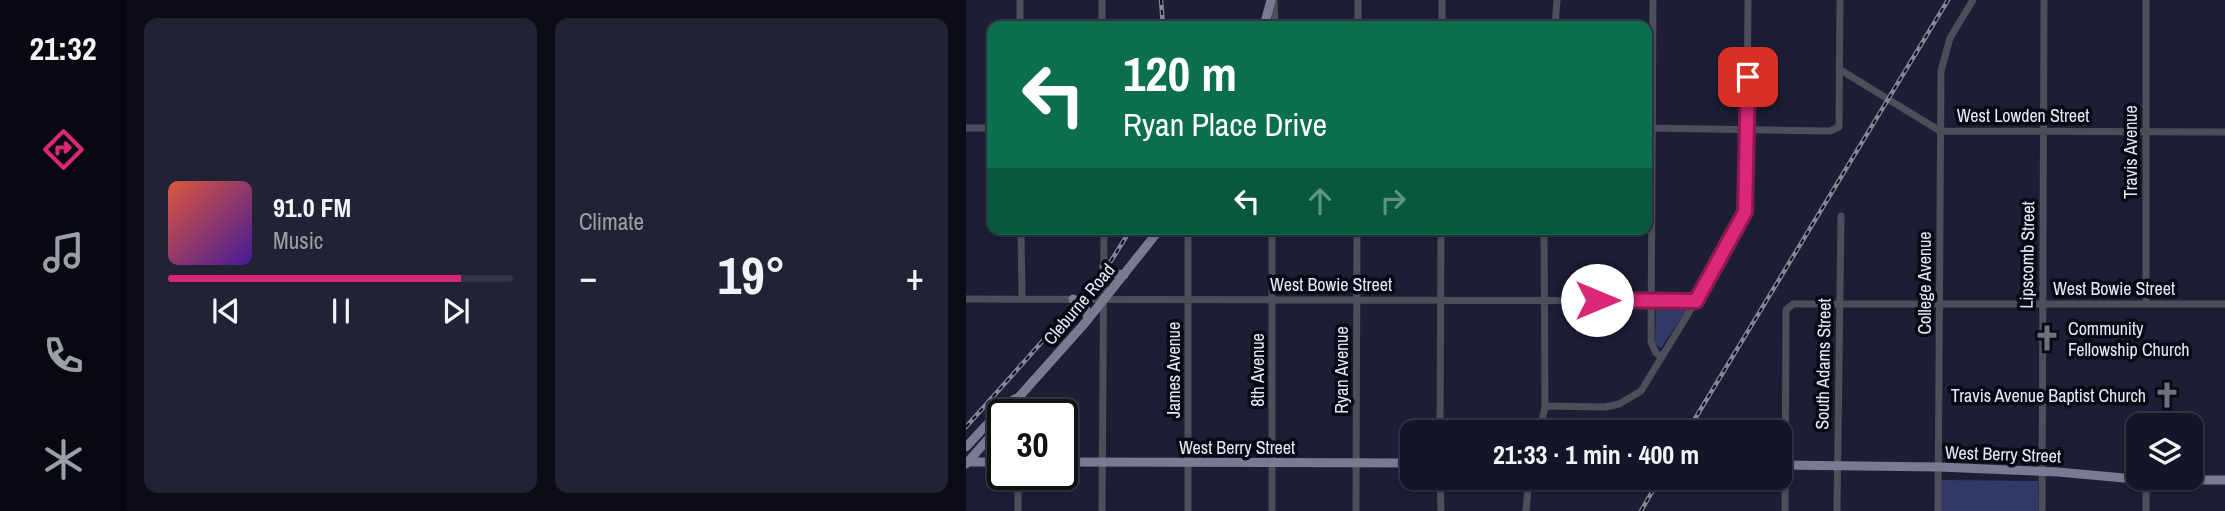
<!DOCTYPE html>
<html lang="en">
<head>
<meta charset="utf-8">
<style>
	body { margin:0; font-family:"Archivo Narrow",sans-serif; background:#212334; color:#f1f3f6; height:100vh; display:flex; flex-direction:column; font-size:26px; white-space:nowrap }
	* { box-sizing:border-box; margin:0 }
	p { font-size:23px; color:#9d9fa8 }
	.icon { flex:none; width:38px; height:38px; fill:none; stroke:currentColor; stroke-width:2; stroke-linecap:round; stroke-linejoin:round }
	.map { position:relative; flex:1; overflow:hidden }
	.drawer { display:flex; flex-direction:column; gap:18px; padding:18px; background:#0b0c16; width:840px }
	.drawer>* { flex:none }
	.top-card { position:absolute; left:21px; top:21px; width:665px; height:214px; border-radius:14px; box-shadow:0 2px 5px #0004,0 0 0 2px #333545; background:#0b6e4f; color:#fff; overflow:hidden }
	.fabs { position:absolute; left:1160px; top:413px; display:grid; gap:14px }
	.fabs a { display:grid; place-items:center; width:77px; height:77px; border-radius:14px; background:#141628; box-shadow:0 2px 5px #0004,0 0 0 2px #333545; font-size:35px }
	.speed { position:absolute; left:21px; top:399px; display:flex; gap:14px; font-size:35px; font-weight:700; text-align:center }
	.speed>* { display:grid; place-content:center; width:91px; height:91px; border-radius:50%; background:#141628; box-shadow:0 2px 5px #0004,0 0 0 2px #333545; line-height:1 }
	.speed .limit { border:4px solid #111; border-radius:10px; background:#fff; color:#111 }
	.pin { position:absolute; display:grid; place-items:center; width:60px; height:60px; color:#fff; margin:-30px; border-radius:14px; box-shadow:0 4px 10px #0006 }
	.me { position:absolute; width:77px; margin:-38px; rotate:90deg; stroke-linejoin:round; filter:drop-shadow(0 0 5px #0008) }
	.turn { display:flex; align-items:center; gap:24px; height:147px; padding:0 21px; font-size:32px }
	.turn .icon { width:91px; height:91px; stroke-width:2.5 }
	.turn b { display:block; font-size:49px; line-height:60px }
	.lanes { display:flex; align-items:center; height:66px; padding:0 21px; background:#0003; justify-content:center; gap:35px; direction:ltr }
	.lanes .off { opacity:.35 }
	.big { font-size:52px; font-weight:800; line-height:1.1 }
	.drawer .widget { flex:1; display:flex; flex-direction:column; justify-content:center; gap:10px; min-width:0; padding:0 24px; border-radius:14px; background:#212334 }
	.song { display:flex; align-items:center; gap:21px }
	.cover { width:84px; height:84px; border-radius:10px; background:linear-gradient(135deg,hsl(10 70% 55%),hsl(260 70% 35%)) }
	.played { height:7px; border-radius:4px; background:linear-gradient(90deg,#db2777 85%,#333545 85%) }
	.keys { display:flex; justify-content:space-around; direction:ltr }
	.heat { display:flex; justify-content:space-between; align-items:center; font-size:38px; direction:ltr }
	.drawer .tiles { flex:1; display:grid; gap:18px; grid-template-columns:repeat(2,1fr) }
	.trip { position:absolute; left:434px; top:420px; width:392px; height:70px; border-radius:14px; background:#141628; box-shadow:0 2px 5px #0004,0 0 0 2px #333545; font-weight:800; line-height:70px; text-align:center }
	main { display:flex; flex:1; min-height:0 }
	.tab-bar { display:flex; flex-direction:column; width:126px; justify-content:space-around; align-items:center; background:#080910; color:#9d9fa8 }
	.tab-bar .icon { width:49px; height:49px }
	.tab-bar .current { color:#db2777 }
	.tab-bar b { font-size:32px; color:#f1f3f6 }
	.map>svg:first-child { display:block }
</style>
</head>
<body>
<main>
<nav class="tab-bar">
<b>21:32</b>
<svg class="icon current" aria-label="directions" viewBox="0 0 24 24"><path d="M12 3l9 9-9 9-9-9zM9 14v-3h6M13 9l2 2-2 2"/></svg>
<svg class="icon" aria-label="music" viewBox="0 0 24 24"><path d="M9 18V5l10-2v13"/><circle cx="6" cy="18" r="3"/><circle cx="16" cy="16" r="3"/></svg>
<svg class="icon" aria-label="phone" viewBox="0 0 24 24"><path d="M5 4h4l2 5-3 2q2 4 5 5l2-3 5 2v4C11 20 4 13 5 4z"/></svg>
<svg class="icon" aria-label="climate" viewBox="0 0 24 24"><path d="M12 3v18M4 7l16 10M4 17L20 7"/></svg>
</nav>
<section class="drawer">
<div class="tiles">
<div class="widget">
<div class="song"><i class="cover"></i><div><b>91.0 FM</b><p>Music</p></div></div>
<div class="played"></div>
<div class="keys"><svg class="icon" aria-label="previous" viewBox="0 0 24 24"><path d="M18 5L8 12l10 7zM5 5v14"/></svg><svg class="icon" aria-label="pause" viewBox="0 0 24 24"><path d="M8 5v14M16 5v14"/></svg><svg class="icon" aria-label="next" viewBox="0 0 24 24"><path d="M6 5l10 7-10 7zM19 5v14"/></svg></div>
</div>
<div class="widget"><p>Climate</p>
<div class="heat"><a>−</a><b class="big">19°</b><a>+</a></div>
</div>
</div>
</section>
<div class="map">
<svg width="1259" height="511" viewBox="0 0 1259 511">
	<rect width="100%" height="100%" fill="#1b1e35"/>
	<path fill="#333966" d="M 690,304 L 725,304 L 695,348 L 689,344 Z
		M 975,480 L 1072,481 L 1072,511 L 975,511 Z"/>
	<g fill="none" stroke-linecap="round" stroke-linejoin="round">
		<path stroke="#4d4e5a" stroke-width="7" d="M 308,0 L 309,26
			M 687,0 L 685,342 L 690,353 L 696,357
			M 1180,0 L 1180,304
			M 54,26 L 54,0
			M 136,26 L 136,0
			M 392,26 L 392,0
			M 476,26 L 476,0
			M 589,26 L 591,0
			M 873,69 L 974,131 L 1259,132
			M 0,128 L 26,128
			M 681,128 L 864,131 L 873,127 L 874,0
			M 55,229 L 56,298
			M 0,299 L 730,301
			M 579,406 L 639,407 L 653,404 L 675,391 L 730,301 L 775,221 L 780,204 L 782,0
			M 52,415 L 53,398
			M 474,432 L 475,229
			M 574,432 L 579,406 L 578,229
			M 474,478 L 475,511
			M 52,511 L 52,474
			M 136,511 L 138,229
			M 222,511 L 222,229
			M 306,511 L 306,229
			M 390,511 L 391,229
			M 560,511 L 563,478
			M 819,511 L 820,310 L 827,304 L 1259,304
			M 871,511 L 875,216
			M 972,511 L 975,71 L 984,38 L 1007,0
			M 1076,511 L 1078,0
			M 1180,511 L 1180,480"/>
		<path stroke="#7a7a93" stroke-width="9" d="M 298,26 L 305,0
			M 138,266 L 144,273 L 158,275
			M 107,299 L 119,306 L 122,319
			M 43,415 L 53,397 L 119,323 L 194,229
			M 0,447 L 40,404 L 51,398
			M 0,462 L 37,462
			M 96,462 L 446,463
			M 0,464 L 37,422
			M 814,465 L 973,467 L 1092,472 L 1180,480 L 1259,480"/>
		<g stroke="#83879a" stroke-width="4.5">
			<path id="rail" d="M 195,0 L 197,26
				M 0,427 L 138,272 L 165,229
				M 721,432 L 982,0
				M 675,511 L 694,478"/>
		</g>
		<use href="#rail" stroke="#080913" stroke-width="2" stroke-dasharray="5" stroke-linecap="butt"/>
	</g>
	<g fill="none" stroke-linecap="round" stroke-linejoin="round">
		<g stroke="#8e194d" stroke-width="18">
			<path id="route" d="M 631,300 L 730,301 L 779,212 L 782,77"/>
		</g>
		<use href="#route" stroke="#db2777" stroke-width="12"/>
	</g>
	<defs>
		<g id="church-bare" transform="scale(2.1)"><path d="M-1.2-6h2.4v3.5h3.3v2.4h-3.3V6h-2.4V-.1h-3.3v-2.4h3.3Z" fill="#6b7280" stroke="#080913" stroke-width="2.5" paint-order="stroke"/></g>
	</defs>
	<g fill-rule="evenodd">
		<use href="#church-bare" x="1081" y="338"/>
		<use href="#church-bare" x="1201" y="395"/>
	</g>
	<g text-anchor="middle" dominant-baseline="central" stroke-width="7" stroke-linejoin="round" paint-order="stroke">
		<g font-size="18" fill="#e5e9f9" stroke="#080913">
			<text x="1057" y="115">West Lowden Street</text>
			<text transform="translate(1164 152) rotate(-90)">Travis Avenue</text>
			<text transform="translate(1061 255) rotate(-89)">Lipscomb Street</text>
			<text transform="translate(958 283) rotate(-90)">College Avenue</text>
			<text x="365" y="284">West Bowie Street</text>
			<text x="1148" y="288">West Bowie Street</text>
			<text transform="translate(113 304) rotate(-50)">Cleburne Road</text>
			<text transform="translate(857 364) rotate(-89)">South Adams Street</text>
			<text transform="translate(207 370) rotate(-90)">James Avenue</text>
			<text transform="translate(291 370) rotate(-90)">8th Avenue</text>
			<text transform="translate(375 370) rotate(-90)">Ryan Avenue</text>
			<text x="271" y="447">West Berry Street</text>
			<text transform="translate(1037 454) rotate(2)">West Berry Street</text>
		</g>
		<g font-size="18" fill="#e5e9f9" stroke="#080913" text-anchor="start">
			<text x="1102" y="328">Community<tspan x="1102" dy="21">Fellowship Church</tspan></text>
			<text x="1180" y="395" text-anchor="end">Travis Avenue Baptist Church</text>
		</g>
	</g>
</svg>
<div class="fabs">
<a><svg class="icon" aria-label="layers" viewBox="0 0 24 24"><path d="M12 4l9 5-9 5-9-5zM3 14l9 5 9-5"/></svg></a>
</div>
<div class="speed"><div class="limit">30</div></div>
<div class="pin" style="left:782px;top:77px;background:#d93025"><svg class="icon" aria-label="arrive" viewBox="0 0 24 24"><path d="M6 21V4h12l-3 4 3 4H6"/></svg></div>
<svg class="me" style="left:631px;top:300px" viewBox="-20 -20 40 40"><circle r="19" fill="#fff"/><path d="M0-13L10 11 0 6-10 11z" fill="#db2777"/></svg>
<div class="trip">21:33 · 1 min · 400 m</div>
<div class="top-card">
<div class="turn"><svg class="icon" aria-label="left" viewBox="0 0 24 24"><path d="M17 20v-9H6M10 6l-5 5 5 5"/></svg><div><b>120 m</b>Ryan Place Drive</div></div>
<div class="lanes"><svg class="icon" aria-label="left" viewBox="0 0 24 24"><path d="M17 20v-9H6M10 6l-5 5 5 5"/></svg><svg class="icon off" aria-label="ahead" viewBox="0 0 24 24"><path d="M12 20V5M6 11l6-6 6 6"/></svg><svg class="icon off" aria-label="right" viewBox="0 0 24 24"><path d="M7 20v-9h11M14 6l5 5-5 5"/></svg></div>
</div>
</div>
</main>
</body>
</html>
